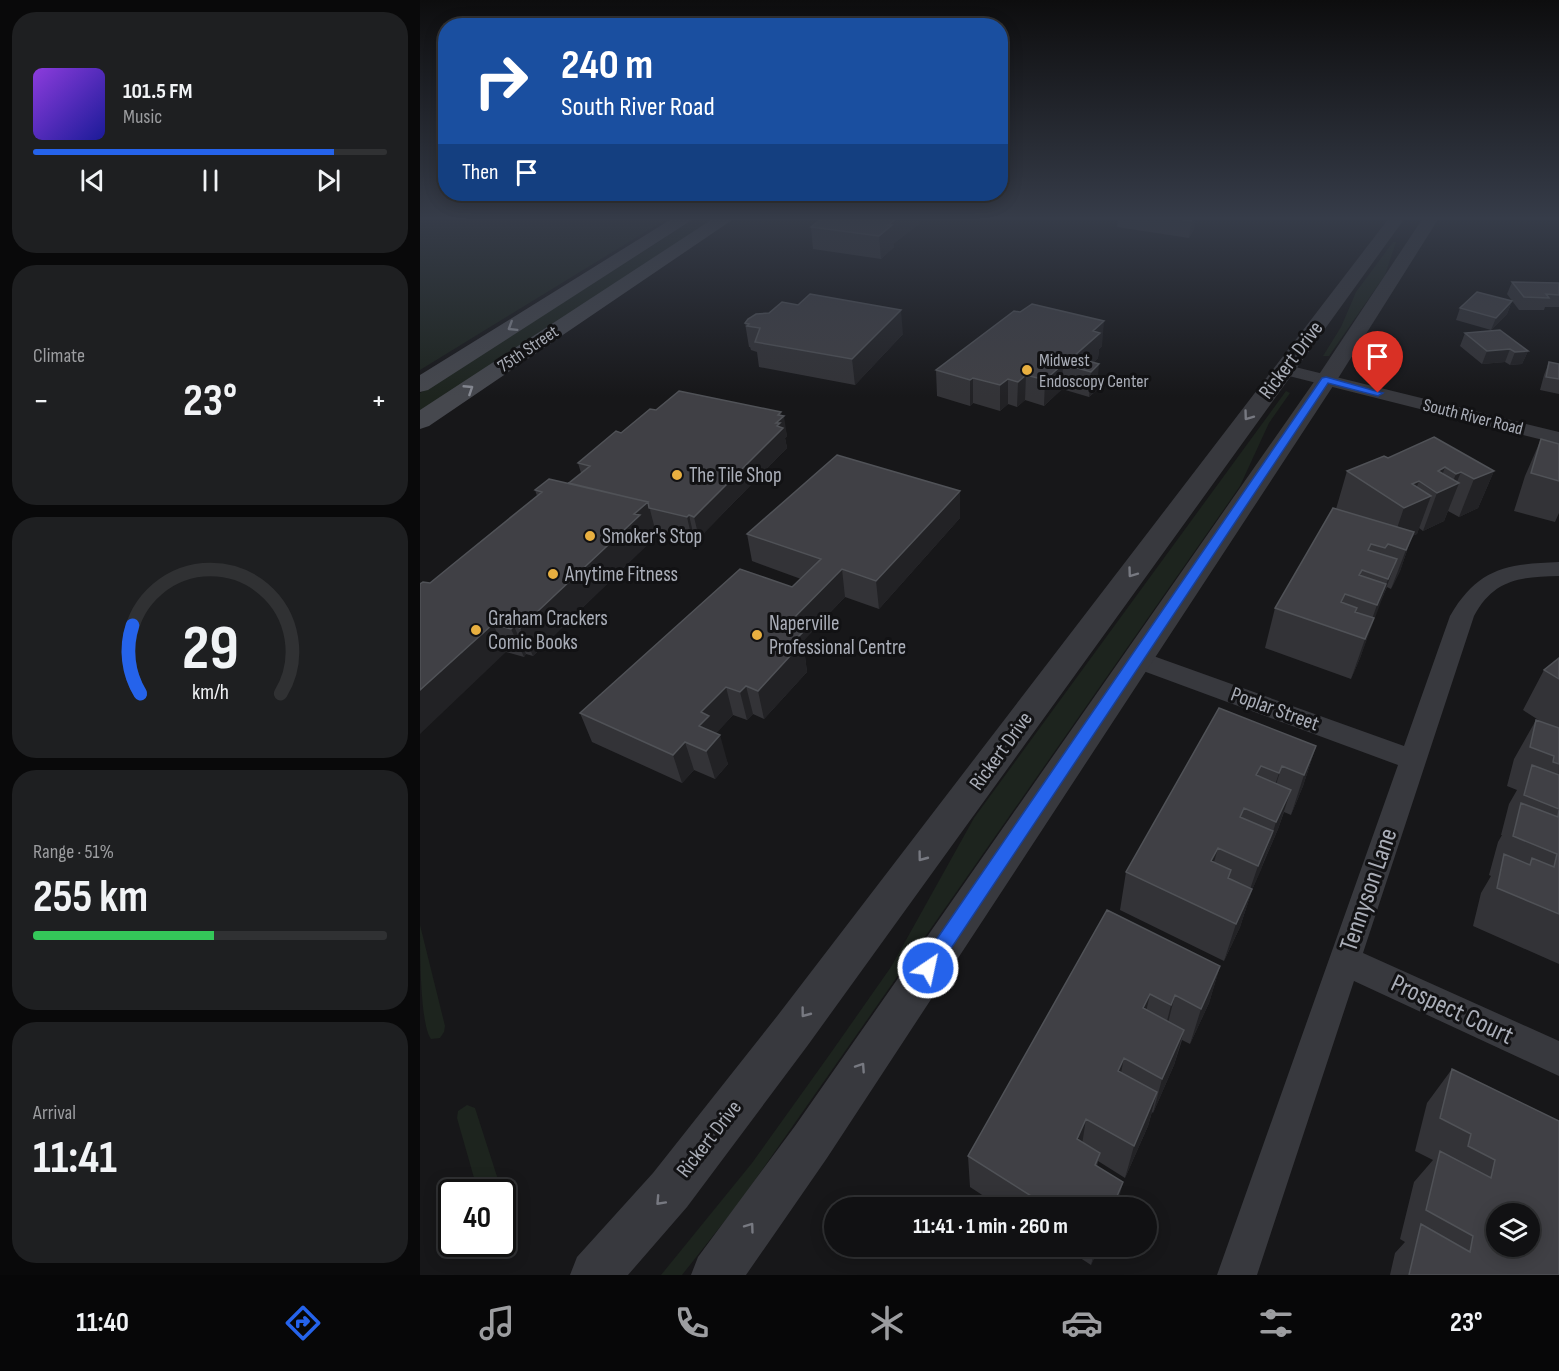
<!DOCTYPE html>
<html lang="en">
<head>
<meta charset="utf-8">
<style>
	body { margin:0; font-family:"Sofia Sans Condensed",sans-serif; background:#1e1f21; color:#f1f3f6; height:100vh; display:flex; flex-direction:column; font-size:22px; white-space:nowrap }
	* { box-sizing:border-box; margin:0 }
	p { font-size:20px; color:#9c9da0 }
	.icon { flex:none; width:33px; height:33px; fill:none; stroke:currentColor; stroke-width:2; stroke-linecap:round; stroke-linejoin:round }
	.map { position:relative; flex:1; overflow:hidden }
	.panel { display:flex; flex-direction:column; gap:12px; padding:12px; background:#09090a; width:420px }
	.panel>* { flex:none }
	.banner { position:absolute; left:18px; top:18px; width:570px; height:183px; border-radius:24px; box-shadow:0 3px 15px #0003,0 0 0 2px #303133; background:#1a4fa0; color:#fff; overflow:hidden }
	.buttons { position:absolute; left:1066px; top:1203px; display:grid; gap:12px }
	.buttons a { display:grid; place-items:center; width:54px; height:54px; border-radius:50%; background:#111113; box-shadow:0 3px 15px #0003,0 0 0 2px #303133; font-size:30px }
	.speed { position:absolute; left:18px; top:1179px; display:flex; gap:12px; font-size:30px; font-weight:700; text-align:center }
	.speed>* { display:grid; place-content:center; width:78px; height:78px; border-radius:50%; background:#111113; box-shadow:0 3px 15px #0003,0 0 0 2px #303133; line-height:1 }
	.speed .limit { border:3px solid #111; border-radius:9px; background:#fff; color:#111 }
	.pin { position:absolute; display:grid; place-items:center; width:51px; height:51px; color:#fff; margin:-62px -26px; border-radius:50% 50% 50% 0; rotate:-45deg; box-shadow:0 0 6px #0007 }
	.pin .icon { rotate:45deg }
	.me { position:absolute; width:66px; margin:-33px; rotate:34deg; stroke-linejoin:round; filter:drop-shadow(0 0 4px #0008) }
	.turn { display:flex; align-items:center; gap:21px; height:126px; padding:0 24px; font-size:27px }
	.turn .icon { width:78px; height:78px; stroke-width:2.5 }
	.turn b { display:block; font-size:42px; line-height:51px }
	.then { display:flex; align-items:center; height:57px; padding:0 24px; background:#0003; gap:12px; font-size:22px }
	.big { font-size:45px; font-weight:700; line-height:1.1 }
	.panel .tile { flex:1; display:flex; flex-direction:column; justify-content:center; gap:9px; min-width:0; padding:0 21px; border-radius:24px; background:#1e1f21 }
	.panel .dial { align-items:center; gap:0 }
	.dial svg { height:156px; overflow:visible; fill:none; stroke:#303133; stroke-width:7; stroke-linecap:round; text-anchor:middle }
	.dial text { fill:#f1f3f6; stroke:none }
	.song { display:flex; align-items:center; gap:18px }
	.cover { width:72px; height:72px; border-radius:9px; background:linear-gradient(135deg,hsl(270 70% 55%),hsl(240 70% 35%)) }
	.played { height:6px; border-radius:3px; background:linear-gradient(90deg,#2563eb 85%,#303133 85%) }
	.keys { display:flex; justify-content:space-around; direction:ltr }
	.heat { display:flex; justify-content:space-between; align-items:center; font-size:33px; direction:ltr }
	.charge { height:9px; border-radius:4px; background:linear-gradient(90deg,#34c759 51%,#303133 0) }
	.trip { position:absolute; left:404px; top:1197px; width:333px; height:60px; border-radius:30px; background:#111113; box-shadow:0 3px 15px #0003,0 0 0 2px #303133; font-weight:700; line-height:60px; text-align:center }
	.menu { display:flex; height:96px; justify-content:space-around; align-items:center; background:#070708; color:#9c9da0 }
	.menu .icon { width:42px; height:42px }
	.menu .current { color:#2563eb }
	.menu b { font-size:27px; color:#f1f3f6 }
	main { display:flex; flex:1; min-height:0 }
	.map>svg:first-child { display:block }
</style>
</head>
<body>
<main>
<section class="panel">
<div class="tile">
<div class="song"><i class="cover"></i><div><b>101.5 FM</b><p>Music</p></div></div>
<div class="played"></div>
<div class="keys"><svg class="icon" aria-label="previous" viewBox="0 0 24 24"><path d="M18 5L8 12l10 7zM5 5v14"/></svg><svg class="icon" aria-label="pause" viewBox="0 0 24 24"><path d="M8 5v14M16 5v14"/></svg><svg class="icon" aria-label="next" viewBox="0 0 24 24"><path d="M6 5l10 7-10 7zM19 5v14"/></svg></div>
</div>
<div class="tile"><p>Climate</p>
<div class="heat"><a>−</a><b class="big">23°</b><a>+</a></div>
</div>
<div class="tile dial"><svg viewBox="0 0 100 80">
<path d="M14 69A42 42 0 1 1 86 69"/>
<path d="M14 69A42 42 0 0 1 10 34" stroke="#2563eb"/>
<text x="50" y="56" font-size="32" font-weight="700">29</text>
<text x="50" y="72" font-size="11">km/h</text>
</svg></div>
<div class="tile"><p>Range · 51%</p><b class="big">255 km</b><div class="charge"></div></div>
<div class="tile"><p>Arrival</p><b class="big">11:41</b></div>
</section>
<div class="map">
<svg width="1139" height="1275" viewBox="0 0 1139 1275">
	<rect width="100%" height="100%" fill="#171719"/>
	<path fill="#1d241e" d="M 0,218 L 248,218 L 0,370 Z
		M 276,218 L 297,218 L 0,413 L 0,393 Z
		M 973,242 L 976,242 L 965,275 L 909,356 L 903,356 L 921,327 L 936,292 Z
		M 866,391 L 870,393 L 849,423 L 820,486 L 802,512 L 319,1203 L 262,1275 L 241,1275 L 332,1163 L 410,1054 L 471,967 L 554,818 Z
		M 0,925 L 25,1026 L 24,1032 L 20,1038 L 11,1039 C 0,1025 0,949 0,925 Z
		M 47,1105 L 55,1108 L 82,1192 L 58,1192 L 37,1118 L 38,1111 Z
		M 83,1193 L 98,1243 C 94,1253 91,1258 79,1259 L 72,1244 L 82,1244 Z"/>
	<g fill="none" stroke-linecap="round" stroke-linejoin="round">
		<path fill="#38393e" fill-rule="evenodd" d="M 863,364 L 1139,432 L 1139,444 L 857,373 L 855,369 L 857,365 Z
			M 1139,562 L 1139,576 C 1100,577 1074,579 1054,616 L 943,953 L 1139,1041 L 1139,1076 L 934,981 L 837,1275 L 797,1275 L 978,765 L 707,665 L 704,659 L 707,653 L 716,650 L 725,653 L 984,746 L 1030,616 C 1058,568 1086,564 1139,562 Z"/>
		<path fill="#38393e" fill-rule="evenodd" d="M 969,218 L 985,218 L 388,1045 L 267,1207 L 208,1275 L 150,1275 L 157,1257 L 233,1173 L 358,1015 Z
			M 1003,218 L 1019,218 L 917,380 L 407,1158 L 326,1275 L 271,1275 L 278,1257 L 375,1126 L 896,379 Z"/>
		<path fill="#46484e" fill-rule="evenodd" d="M 253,218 L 275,218 L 8,390 L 0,392 L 0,375 Z
			M 294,218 L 315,218 L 9,426 L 0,429 L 0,410 Z"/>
	</g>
	<path fill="#333337" d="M 402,218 L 498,218 L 499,224 L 473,244 L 474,247 L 461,259 L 393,249 L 391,227 Z
		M 698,218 L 781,218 L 780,221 L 775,220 L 774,229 L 769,238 L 697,227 Z
		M 1092,282 L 1139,283 L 1139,307 L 1125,307 L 1124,310 L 1099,310 L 1087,294 Z
		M 1092,301 L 1087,314 L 1071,330 L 1036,320 L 1040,308 Z
		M 325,323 L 483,334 L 435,385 L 339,367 L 337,352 L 331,350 L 330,347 L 329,347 Z
		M 1045,333 L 1108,351 L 1102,364 L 1090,365 L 1085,362 L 1062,364 L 1040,346 Z
		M 682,346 L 679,349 L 678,358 L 673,363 L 677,390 L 669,397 L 642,389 L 624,406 L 605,400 L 597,407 L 588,404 L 580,411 L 553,403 L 550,406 L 517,396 L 516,370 Z
		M 1129,362 L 1139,364 L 1139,394 L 1120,390 L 1124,375 Z
		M 362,415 L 367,436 L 365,438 L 367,448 L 279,538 L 274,537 L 272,539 L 235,530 L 227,537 L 229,543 L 113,656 L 106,654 L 104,657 L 86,652 L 10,583 L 117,496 L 115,490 L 149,483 L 161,473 L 158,463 L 201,433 Z
		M 1121,439 L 1139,444 L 1139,513 L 1135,522 L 1094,511 L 1105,476 Z
		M 968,458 L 1074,471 L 1058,508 L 1039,517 L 1028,511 L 1024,521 L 1003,531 L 999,528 L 997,534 L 992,536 L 980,571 L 971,589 L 967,587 L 956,612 L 940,658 L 931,679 L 845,648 L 855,608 L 916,509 L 927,471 Z
		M 540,491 L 540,518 L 459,609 L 425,597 L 383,641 L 387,672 L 344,719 L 333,714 L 327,720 L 313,715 L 296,733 L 308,764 L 295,779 L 274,770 L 262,783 L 172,742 L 160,713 L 372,587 L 381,579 L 332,561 L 327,534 Z
		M 1139,658 L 1139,964 L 1053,926 L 1061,893 L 1071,876 L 1069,875 L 1078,842 L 1082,835 L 1081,835 L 1089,804 L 1097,790 L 1087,786 L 1094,759 L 1116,720 L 1120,721 L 1103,710 L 1124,670 Z
		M 799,708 L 896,746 L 883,786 L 871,815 L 864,812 L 858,829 L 832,890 L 820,927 L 804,961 L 700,910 L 706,872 Z
		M 687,910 L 800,966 L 789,1003 L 770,1044 L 762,1040 L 754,1065 L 733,1113 L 732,1112 L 728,1126 L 705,1178 L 678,1161 L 677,1166 L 697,1208 L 582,1208 L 550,1187 L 548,1156 Z
		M 1032,1069 L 1139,1275 L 970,1275 L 975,1253 L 985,1242 L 980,1239 L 994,1182 L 1013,1160 L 995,1151 L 1007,1103 Z
		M 642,1246 L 680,1246 L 671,1265 Z"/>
	<path fill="#222225" d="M 477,218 L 498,218 L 499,224 L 473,244 L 474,247 L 461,259 L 459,236 L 468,225 Z
		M 769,218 L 776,218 L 774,229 L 769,238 L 771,221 Z
		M 1092,301 L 1087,314 L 1071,330 L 1076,318 Z
		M 481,310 L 483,334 L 435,385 L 432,359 Z
		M 684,321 L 682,346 L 679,349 L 678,358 L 665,370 L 653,357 L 673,331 Z
		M 1090,349 L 1085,362 L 1062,364 L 1067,351 Z
		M 1108,351 L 1102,364 L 1090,365 L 1095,352 Z
		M 643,364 L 642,389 L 624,406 L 625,380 Z
		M 679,364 L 677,390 L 669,397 L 671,372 Z
		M 606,375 L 605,400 L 597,407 L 598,382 Z
		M 553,378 L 553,403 L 550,406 L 550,380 Z
		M 588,379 L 588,404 L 580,411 L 580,385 Z
		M 361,412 L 362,417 L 364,416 L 367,436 L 365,438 L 367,448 L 279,538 L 274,517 L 356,423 L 358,415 Z
		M 1025,467 L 1016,492 L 1018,471 Z
		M 1074,471 L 1058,508 L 1039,517 L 1054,479 Z
		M 1041,472 L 1036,484 L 1039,483 L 1024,521 L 1003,531 L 1017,493 L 1031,486 L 1036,474 Z
		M 999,481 L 990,505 L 1011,496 L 997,534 L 992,536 L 980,571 L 971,589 L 986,550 L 992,537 L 971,546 L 992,484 Z
		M 540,491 L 540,518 L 459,609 L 456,581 Z
		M 228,502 L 235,529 L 227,537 L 229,543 L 113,656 L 100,628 Z
		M 269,515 L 274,537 L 272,539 L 267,517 Z
		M 977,559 L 940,658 L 931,679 L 957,605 Z
		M 422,569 L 425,597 L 383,641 L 387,672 L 344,719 L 338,691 L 365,627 Z
		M 73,624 L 86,652 L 0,734 L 0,690 Z
		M 94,626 L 106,654 L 104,657 L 91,629 Z
		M 326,686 L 333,714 L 327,720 L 320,692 Z
		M 306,687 L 313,715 L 295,735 L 300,735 L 308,764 L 295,779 L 279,726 L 281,712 Z
		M 265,742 L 274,770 L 262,783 L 253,755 Z
		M 896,746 L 883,786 L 871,815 L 884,775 Z
		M 862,766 L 849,806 L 846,812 L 859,773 Z
		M 871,790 L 858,829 L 844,861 L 856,822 Z
		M 853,831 L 841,870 L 832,890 L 820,927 L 804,961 L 816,924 L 826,901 L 838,866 Z
		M 798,848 L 787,887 L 791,861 Z
		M 800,966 L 789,1003 L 770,1044 L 781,1009 Z
		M 730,994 L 722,1030 L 723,1008 Z
		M 755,995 L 746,1031 L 742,1041 L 751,1005 Z
		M 764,1030 L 754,1065 L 733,1113 L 742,1079 Z
		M 704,1058 L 697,1093 L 698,1071 Z
		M 737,1092 L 728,1126 L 705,1178 L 714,1146 Z
		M 666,1119 L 661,1151 L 657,1139 Z
		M 703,1182 L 697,1208 L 692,1208 Z
		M 676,1246 L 680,1246 L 671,1265 Z"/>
	<path fill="#404045" stroke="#505257" stroke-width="1.5" fill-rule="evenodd" d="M 402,218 L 477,218 L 468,225 L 472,225 L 459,236 L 391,227 Z
		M 750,218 L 773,218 L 771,221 Z
		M 1092,282 L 1139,283 L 1139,295 L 1126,294 L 1129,298 L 1104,297 Z
		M 1057,292 L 1092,301 L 1076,318 L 1040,308 Z
		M 390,294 L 481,310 L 432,359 L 335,342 L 340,328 L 327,326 L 329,324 L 325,323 L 328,319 L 336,314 L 349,313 L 362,302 L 378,305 Z
		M 612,304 L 684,321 L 673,331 L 680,333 L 653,357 L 679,364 L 671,372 L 643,364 L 625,380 L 606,375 L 598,382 L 588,379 L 580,385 L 553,378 L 550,380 L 516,370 L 594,311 L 600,312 Z
		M 1080,330 L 1108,351 L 1095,352 L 1090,349 L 1067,351 L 1045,333 Z
		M 1129,362 L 1139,364 L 1139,379 L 1126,377 Z
		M 259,391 L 361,412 L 358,415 L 364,416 L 356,423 L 360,423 L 357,426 L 363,428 L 274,517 L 269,515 L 267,517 L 229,508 L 228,502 L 149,483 L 170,466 L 158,463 L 196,431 L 201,433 L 230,409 L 236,410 Z
		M 1014,437 L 1074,471 L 1054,479 L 1041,472 L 1036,474 L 1025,467 L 1018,471 L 1039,483 L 1017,493 L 999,481 L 992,484 L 1011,496 L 984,508 L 927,471 L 964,456 L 968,458 Z
		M 1121,439 L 1139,444 L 1139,481 L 1111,473 Z
		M 417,455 L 540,491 L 456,581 L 422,569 L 365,627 L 382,633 L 375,640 L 382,643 L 338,691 L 326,686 L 320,692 L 306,687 L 281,712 L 289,716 L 279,726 L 300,735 L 286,751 L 265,742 L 253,755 L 160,713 L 320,569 L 372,587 L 401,559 L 327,534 Z
		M 129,479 L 228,502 L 214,514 L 220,515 L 100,628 L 94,626 L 91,629 L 73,624 L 0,690 L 0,584 L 3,582 L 10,583 L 32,565 L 122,492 L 115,490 Z
		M 913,508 L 994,532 L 986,550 L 968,544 L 965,548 L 951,544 L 948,550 L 977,559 L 968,579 L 942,570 L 939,575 L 966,584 L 957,605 L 925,594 L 921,602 L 937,608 L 935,612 L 954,618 L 945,639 L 855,608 Z
		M 1139,658 L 1139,679 L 1124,670 Z
		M 799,708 L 896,746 L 884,775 L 862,766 L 859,773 L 841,766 L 836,775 L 871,790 L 856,822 L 824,808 L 820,817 L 853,831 L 838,866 L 798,848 L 791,861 L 811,870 L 808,878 L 832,889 L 816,924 L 706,872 Z
		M 1116,720 L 1139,728 L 1139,764 L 1133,762 L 1134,756 L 1110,747 Z
		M 1112,765 L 1139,775 L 1139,809 L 1104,795 Z
		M 1101,803 L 1138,817 L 1139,810 L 1139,914 L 1077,888 L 1084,854 L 1110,865 L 1112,858 L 1134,867 L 1137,854 L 1093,836 Z
		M 687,910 L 800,966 L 781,1009 L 755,995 L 751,1005 L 730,994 L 723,1008 L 764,1030 L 742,1079 L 704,1058 L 698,1071 L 737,1092 L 714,1146 L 666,1119 L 657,1139 L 680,1153 L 675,1165 L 703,1182 L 692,1208 L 630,1208 L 548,1156 Z
		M 1032,1069 L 1139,1121 L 1139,1275 L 989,1275 L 1001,1224 L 1050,1252 L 1053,1236 L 1006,1210 L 1020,1151 L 1071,1178 L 1075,1160 L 1048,1146 L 1051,1134 L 1020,1118 ZM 1077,1214 L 1110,1214 L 1110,1246 L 1077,1246 Z"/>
	<defs><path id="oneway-chevron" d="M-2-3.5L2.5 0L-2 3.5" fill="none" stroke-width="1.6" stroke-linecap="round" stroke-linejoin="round" transform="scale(1.5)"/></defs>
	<g stroke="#878a93">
		<use href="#oneway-chevron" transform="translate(92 327) rotate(148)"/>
		<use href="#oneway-chevron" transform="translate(49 389) rotate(-33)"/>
	</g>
	<g stroke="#777981">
		<use href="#oneway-chevron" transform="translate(828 416) rotate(126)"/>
		<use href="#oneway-chevron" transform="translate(712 573) rotate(126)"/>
		<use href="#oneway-chevron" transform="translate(502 857) rotate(127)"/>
		<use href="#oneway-chevron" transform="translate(385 1013) rotate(127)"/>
		<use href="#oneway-chevron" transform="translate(441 1067) rotate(-56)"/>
		<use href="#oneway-chevron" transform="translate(240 1201) rotate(133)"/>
		<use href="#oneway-chevron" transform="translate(330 1227) rotate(-54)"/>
	</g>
	<linearGradient id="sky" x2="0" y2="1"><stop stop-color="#0d0d0e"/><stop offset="0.55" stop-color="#363c49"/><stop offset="1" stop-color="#363c49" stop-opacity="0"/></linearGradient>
	<rect width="1139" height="397" fill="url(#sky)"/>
	<path fill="#2563eb" stroke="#184099" stroke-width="1.5" d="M 906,377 L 963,393 L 958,396 L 908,383 L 514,974 L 508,977 L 501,974 L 498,968 L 501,962 L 902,378 Z"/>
	<g fill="#e8af40" stroke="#121214" stroke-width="2">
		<circle cx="607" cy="370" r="6"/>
		<circle cx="257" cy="475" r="6"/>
		<circle cx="170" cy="536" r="6"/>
		<circle cx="133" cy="574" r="6"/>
		<circle cx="56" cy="630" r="6"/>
		<circle cx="337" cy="635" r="6"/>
	</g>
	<g text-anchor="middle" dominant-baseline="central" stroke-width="6" stroke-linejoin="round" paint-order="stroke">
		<g font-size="18" fill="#aaaeb8" stroke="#121214">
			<text transform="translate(108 349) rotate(-34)">75th Street</text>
			<text transform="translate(1053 417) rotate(14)">South River Road</text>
		</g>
		<g font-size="18" fill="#aaaeb8" stroke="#121214" text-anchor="start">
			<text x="619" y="360">Midwest<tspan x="619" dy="21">Endoscopy Center</tspan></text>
		</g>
		<g font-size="21" fill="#aaaeb8" stroke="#121214">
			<text transform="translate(871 360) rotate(-53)">Rickert Drive</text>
			<text transform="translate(855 709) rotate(20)">Poplar Street</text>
			<text transform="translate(581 751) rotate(-54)">Rickert Drive</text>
			<text transform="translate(289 1139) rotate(-52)">Rickert Drive</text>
		</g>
		<g font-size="21" fill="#aaaeb8" stroke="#121214" text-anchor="start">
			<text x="269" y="475">The Tile Shop</text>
			<text x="182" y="536">Smoker's Stop</text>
			<text x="145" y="574">Anytime Fitness</text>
			<text x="68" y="618">Graham Crackers<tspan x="68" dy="24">Comic Books</tspan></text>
			<text x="349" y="623">Naperville<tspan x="349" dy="24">Professional Centre</tspan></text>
		</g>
		<g font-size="26" fill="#aaaeb8" stroke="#121214">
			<text transform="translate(949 890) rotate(-71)">Tennyson Lane</text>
			<text transform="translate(1032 1010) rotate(25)">Prospect Court</text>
		</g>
	</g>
</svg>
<div class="buttons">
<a><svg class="icon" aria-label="layers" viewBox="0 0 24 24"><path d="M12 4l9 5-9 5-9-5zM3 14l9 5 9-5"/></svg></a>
</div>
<div class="speed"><div class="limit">40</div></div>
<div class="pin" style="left:958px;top:393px;background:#d93025"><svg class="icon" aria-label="arrive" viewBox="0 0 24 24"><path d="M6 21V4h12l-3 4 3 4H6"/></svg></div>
<svg class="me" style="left:508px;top:968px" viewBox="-20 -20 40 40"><circle r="17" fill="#2563eb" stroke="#fff" stroke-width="3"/><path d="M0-11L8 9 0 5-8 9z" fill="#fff"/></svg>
<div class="trip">11:41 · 1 min · 260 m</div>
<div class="banner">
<div class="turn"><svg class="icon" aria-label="right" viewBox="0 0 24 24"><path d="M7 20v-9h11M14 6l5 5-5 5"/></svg><div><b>240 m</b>South River Road</div></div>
<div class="then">Then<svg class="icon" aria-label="arrive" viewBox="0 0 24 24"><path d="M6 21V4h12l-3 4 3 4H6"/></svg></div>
</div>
</div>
</main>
<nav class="menu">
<b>11:40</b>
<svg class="icon current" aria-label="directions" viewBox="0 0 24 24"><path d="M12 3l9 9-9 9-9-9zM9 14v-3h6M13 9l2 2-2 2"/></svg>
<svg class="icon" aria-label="music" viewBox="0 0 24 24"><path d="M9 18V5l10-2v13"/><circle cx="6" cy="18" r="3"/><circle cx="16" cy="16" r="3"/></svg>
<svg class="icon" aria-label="phone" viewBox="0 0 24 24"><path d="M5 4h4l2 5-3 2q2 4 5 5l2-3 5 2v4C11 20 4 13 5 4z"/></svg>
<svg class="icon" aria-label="climate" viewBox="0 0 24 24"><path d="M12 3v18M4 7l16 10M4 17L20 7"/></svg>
<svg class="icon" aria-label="car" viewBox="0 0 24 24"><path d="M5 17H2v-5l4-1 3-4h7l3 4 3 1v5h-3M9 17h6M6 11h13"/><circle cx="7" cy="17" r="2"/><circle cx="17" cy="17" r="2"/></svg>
<svg class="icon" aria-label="filters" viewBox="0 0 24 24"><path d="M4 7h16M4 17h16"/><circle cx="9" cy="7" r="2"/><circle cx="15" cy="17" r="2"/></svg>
<b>23°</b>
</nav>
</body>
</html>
